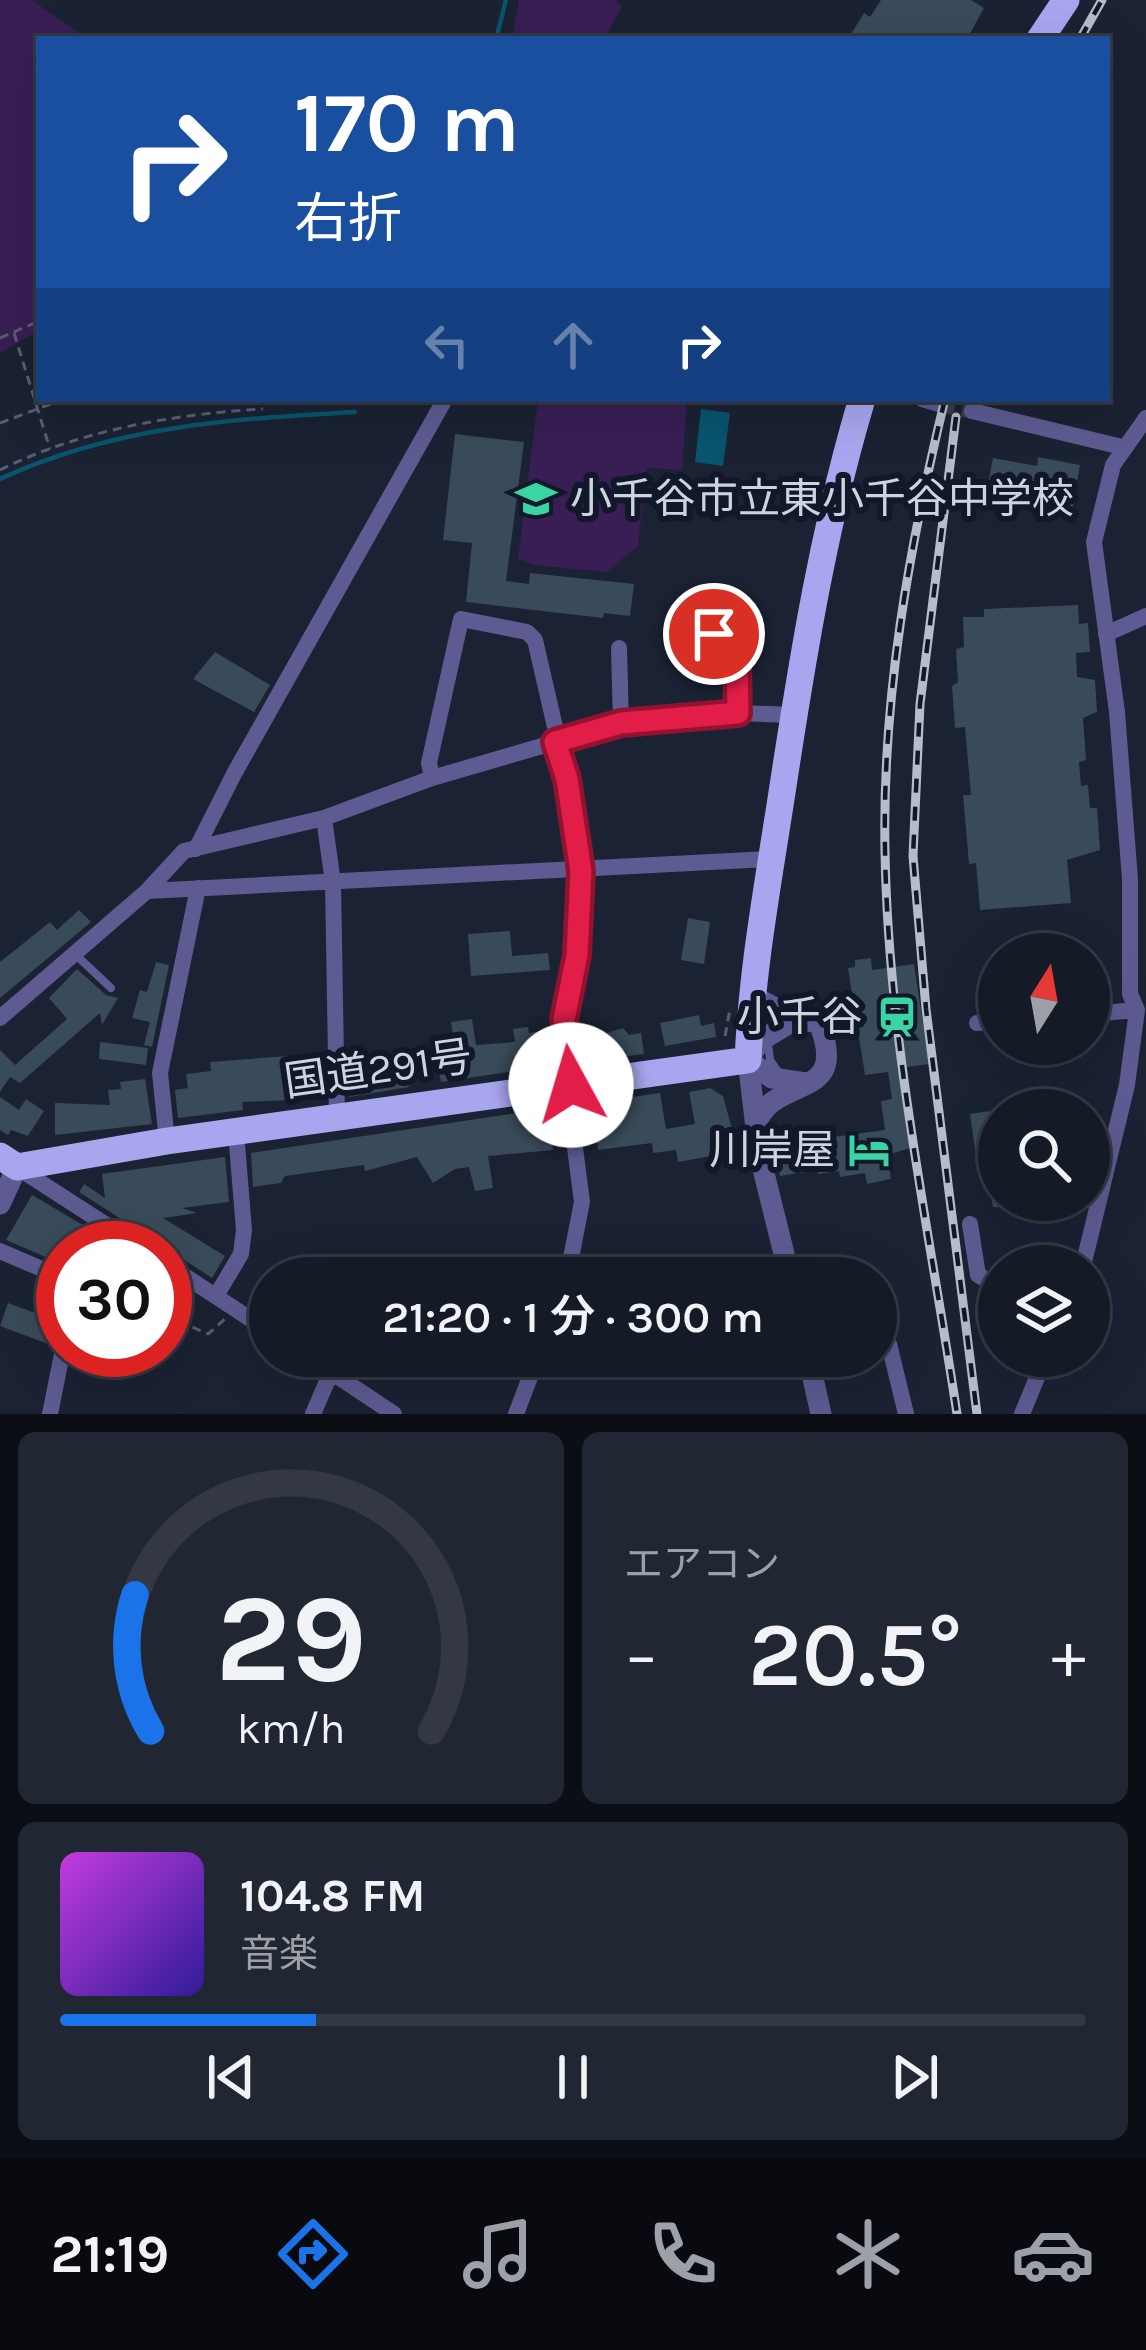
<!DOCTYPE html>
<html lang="ja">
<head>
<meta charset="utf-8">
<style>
	body { margin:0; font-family:Karla,"Noto Sans JP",sans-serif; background:#212732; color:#f1f3f6; height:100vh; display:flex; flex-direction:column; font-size:45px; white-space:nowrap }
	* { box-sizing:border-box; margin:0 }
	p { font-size:39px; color:#9da1a7 }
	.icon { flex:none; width:66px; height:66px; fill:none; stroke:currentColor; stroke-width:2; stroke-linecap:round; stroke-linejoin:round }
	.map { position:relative; height:1414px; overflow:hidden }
	.details { display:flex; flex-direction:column; gap:18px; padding:18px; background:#0b0e15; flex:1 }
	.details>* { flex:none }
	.guide { position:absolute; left:36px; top:36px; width:1074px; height:366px; border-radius:0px; box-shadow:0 12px 48px #0002,0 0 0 3px #333843; background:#1a4fa0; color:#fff; overflow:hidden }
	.needle { width:78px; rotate:11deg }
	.controls { position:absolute; left:978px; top:933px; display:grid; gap:24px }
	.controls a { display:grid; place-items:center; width:132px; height:132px; border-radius:50%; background:#141a26; box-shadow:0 12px 48px #0002,0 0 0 3px #333843; font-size:60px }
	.speed { position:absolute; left:36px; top:1221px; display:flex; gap:24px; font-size:60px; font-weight:700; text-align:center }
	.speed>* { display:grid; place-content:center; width:156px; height:156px; border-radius:50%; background:#141a26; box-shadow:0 12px 48px #0002,0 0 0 3px #333843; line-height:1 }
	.speed .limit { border:18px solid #d22; background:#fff; color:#111 }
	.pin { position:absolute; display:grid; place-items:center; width:102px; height:102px; color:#fff; margin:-51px; border:6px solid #fff; border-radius:50%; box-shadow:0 3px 12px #0007 }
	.me { position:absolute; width:132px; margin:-66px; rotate:354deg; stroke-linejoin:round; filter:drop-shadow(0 0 9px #0008) }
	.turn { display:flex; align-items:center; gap:42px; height:252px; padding:0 60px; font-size:54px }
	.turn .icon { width:156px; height:156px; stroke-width:2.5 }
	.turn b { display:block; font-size:84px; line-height:102px }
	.lanes { display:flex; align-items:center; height:114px; padding:0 60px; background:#0003; justify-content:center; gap:60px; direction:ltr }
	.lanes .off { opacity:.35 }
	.big { font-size:90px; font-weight:600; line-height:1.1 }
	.details .widget { flex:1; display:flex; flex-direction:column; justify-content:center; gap:18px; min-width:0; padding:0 42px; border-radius:18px; background:#212732 }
	.details .dial { align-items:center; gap:0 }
	.dial svg { height:312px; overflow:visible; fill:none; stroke:#333843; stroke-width:7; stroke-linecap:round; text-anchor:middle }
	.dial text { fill:#f1f3f6; stroke:none }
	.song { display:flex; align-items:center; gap:36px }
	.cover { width:144px; height:144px; border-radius:18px; background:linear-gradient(135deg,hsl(290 70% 55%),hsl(250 70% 35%)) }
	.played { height:12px; border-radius:6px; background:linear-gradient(90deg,#1a73e8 25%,#333843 25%) }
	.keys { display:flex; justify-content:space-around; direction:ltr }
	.heat { display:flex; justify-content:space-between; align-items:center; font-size:66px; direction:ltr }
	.details .tiles { flex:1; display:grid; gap:18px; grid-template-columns:1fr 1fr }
	.widget:last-child { grid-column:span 2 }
	.trip { position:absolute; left:249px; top:1257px; width:648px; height:120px; border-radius:60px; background:#141a26; box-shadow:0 12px 48px #0002,0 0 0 3px #333843; font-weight:600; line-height:120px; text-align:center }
	.dock { display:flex; height:192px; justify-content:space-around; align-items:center; background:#080a0f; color:#9da1a7 }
	.dock .icon { width:84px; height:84px }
	.dock .on { color:#1a73e8 }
	.dock b { font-size:54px; color:#f1f3f6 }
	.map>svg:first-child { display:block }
</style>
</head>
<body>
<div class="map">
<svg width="1146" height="1414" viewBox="0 0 1146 1414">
	<rect width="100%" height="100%" fill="#1a2233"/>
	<path fill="#381e54" d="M 0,0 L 32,0 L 87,39 L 39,39 L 39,330 L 0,353 Z
		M 519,0 L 614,0 L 622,6 L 605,39 L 512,39 Z
		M 538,399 L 687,399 L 682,470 L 647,468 L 638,546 L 607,572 L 533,565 L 518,559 Z"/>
	<path fill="#08556d" d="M 701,409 L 730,413 L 723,466 L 695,462 Z"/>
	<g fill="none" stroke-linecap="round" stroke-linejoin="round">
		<path stroke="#08556d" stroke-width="4.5" d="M 496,39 L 506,0
			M 0,479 C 114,426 232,419 355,412"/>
	</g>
	<path fill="#394b5a" d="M 881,0 L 971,0 L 984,8 L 967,39 L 848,39 L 864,13 L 870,17 Z
		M 455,434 L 524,442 L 506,581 L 529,584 L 530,573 L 634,584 L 630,616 L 604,613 L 603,618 L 466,602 L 472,543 L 443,540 Z
		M 1038,457 L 1080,465 L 1072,510 L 986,494 L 993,458 L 1037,466 Z
		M 1078,605 L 1079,624 L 1088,623 L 1090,652 L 1076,653 L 1077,677 L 1095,680 L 1097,712 L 1083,718 L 1086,760 L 1079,762 L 1081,786 L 1088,785 L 1090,808 L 1097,808 L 1100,850 L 1067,860 L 1071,903 L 980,910 L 976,863 L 969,864 L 963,795 L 971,795 L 965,727 L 955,728 L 952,686 L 958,682 L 956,649 L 964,647 L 963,617 L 984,617 L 984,609 Z
		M 215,652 L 270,685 L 254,712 L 193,679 Z
		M 79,910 L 91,922 L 0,998 L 0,962 L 50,922 L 57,930 Z
		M 688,918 L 710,922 L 704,964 L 681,960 Z
		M 510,931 L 512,956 L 548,953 L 550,970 L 471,976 L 468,934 Z
		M 871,958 L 872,970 L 914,964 L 929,1064 L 899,1068 L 910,1148 L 887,1155 L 891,1179 L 867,1184 L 865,1173 L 840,1177 L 839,1171 L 818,1174 L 818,1170 L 780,1176 L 773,1145 L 885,1130 L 881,1101 L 892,1099 L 888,1072 L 865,1075 L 848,968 L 855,967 L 855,960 Z
		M 156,962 L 169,965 L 152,1047 L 144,1045 L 150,1022 L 132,1018 L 140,990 L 147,992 Z
		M 77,969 L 106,995 L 118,998 L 102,1025 L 100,1013 L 20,1083 L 10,1077 L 0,1092 L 0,1050 L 15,1065 L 67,1019 L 49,998 Z
		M 699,1015 L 701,1026 L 714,1023 L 716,1037 L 665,1046 L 660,1023 Z
		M 472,1019 L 476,1045 L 515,1042 L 513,1029 L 528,1027 L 529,1033 L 552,1029 L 556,1065 L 441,1082 L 439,1071 L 458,1068 L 451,1022 Z
		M 623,1028 L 629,1035 L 641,1033 L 644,1054 L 581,1062 L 579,1041 Z
		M 100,1042 L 148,1048 L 146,1065 L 99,1059 Z
		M 288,1056 L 291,1100 L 242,1102 L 243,1110 L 178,1118 L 175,1090 L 188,1088 L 186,1074 L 211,1071 L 210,1062 Z
		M 376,1059 L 377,1065 L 405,1061 L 409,1087 L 349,1097 L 349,1064 Z
		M 145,1079 L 152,1124 L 55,1135 L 55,1103 L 110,1105 L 108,1090 L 121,1089 L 120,1082 Z
		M 710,1088 L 723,1096 L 738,1151 L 678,1162 L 676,1150 L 653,1153 L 652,1143 L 598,1150 L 596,1132 L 586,1134 L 582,1104 L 660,1093 L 666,1129 L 695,1124 L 689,1092 Z
		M 0,1097 L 19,1110 L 26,1099 L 44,1111 L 28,1136 L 11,1130 L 8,1135 L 0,1130 Z
		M 557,1107 L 561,1141 L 552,1142 L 553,1150 L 488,1156 L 493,1188 L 475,1191 L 469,1167 L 455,1169 L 433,1183 L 417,1157 L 365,1171 L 364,1165 L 285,1176 L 281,1183 L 253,1187 L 251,1153 Z
		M 990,1111 L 999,1177 L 999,1207 L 993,1207 L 987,1170 L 978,1171 L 970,1114 Z
		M 225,1157 L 229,1202 L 182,1208 L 197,1213 L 163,1218 L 225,1256 L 212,1278 L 166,1248 L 155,1248 L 149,1237 L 79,1192 L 84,1184 L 105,1198 L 102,1174 Z
		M 32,1195 L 98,1234 L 91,1248 L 63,1248 L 62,1264 L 6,1240 Z
		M 46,1285 L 63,1291 L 57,1325 L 63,1328 L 51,1345 L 0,1326 L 8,1303 L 38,1314 Z"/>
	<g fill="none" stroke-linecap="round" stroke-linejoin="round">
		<path stroke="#353d4d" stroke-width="16" stroke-dasharray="16 8" stroke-linecap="butt" d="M 939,404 L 972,411"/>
		<path stroke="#575f6e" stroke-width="3" stroke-dasharray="9 6" stroke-linecap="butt" d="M 14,333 L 50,449
			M 0,338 L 39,321
			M 0,423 L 64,399
			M 0,470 C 80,430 175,414 263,409
			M 725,1036 L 730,1009
			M 455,1270 L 456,1278
			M 165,1315 L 208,1334 L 225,1319
			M 483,1356 L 519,1368"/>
		<path stroke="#5d5b91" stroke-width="8" d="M 77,956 L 111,988
			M 768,1043 L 770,1060 L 779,1073"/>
		<path stroke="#5d5b91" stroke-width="16" d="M 922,399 L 939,404
			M 972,411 L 1122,447
			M 675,619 L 680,636 L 714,634 L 737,663 L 738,713
			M 1106,634 L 1146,616
			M 619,648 L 621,723
			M 432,778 L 429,763 L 461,619 L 527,632 L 535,640 L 567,779 L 581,871 L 577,955 L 564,1019 L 571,1085
			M 324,818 L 333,883 L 337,1117
			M 196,849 L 235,772 L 445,399
			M 147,891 L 770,859
			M 1089,1014 L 1137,1010
			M 0,1018 L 147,891 L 184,851 L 324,818 L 432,778 L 621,723 L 738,713 L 793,715
			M 977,1023 L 999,1021
			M 167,1141 L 160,1073 L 198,888
			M 18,1168 L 142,1248
			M 970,1224 L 978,1275 L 999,1287
			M 104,1248 L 115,1231
			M 0,1251 L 63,1278
			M 165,1263 L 270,1332
			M 1083,1266 L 1127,1085 L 1137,1010 L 1130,994 L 1130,879 L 1117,712 L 1094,542 L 1113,465 L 1146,418
			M 567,1278 L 582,1202 L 567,1086
			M 216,1296 L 241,1254 L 244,1230 L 236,1132
			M 876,1347 L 889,1344 L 906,1414
			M 307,1356 L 394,1414
			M 810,1362 L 837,1356
			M 50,1414 L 63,1349
			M 313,1414 L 331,1372
			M 516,1414 L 538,1356
			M 1022,1414 L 1046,1356"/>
		<path stroke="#5d5b91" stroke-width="21" d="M 751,995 L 796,1019 L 819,1023 C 851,1104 774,1072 755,1126
			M 748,1060 L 772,1078 L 806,1083
			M 0,1204 L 17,1167
			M 790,1278 L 759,1153 L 748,1060 L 760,1041 L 796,1019
			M 808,1356 L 821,1414"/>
		<path stroke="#a8a6ee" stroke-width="27" d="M 1040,39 L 1066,0
			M 0,1156 L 17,1167 L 167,1141 L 748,1060 C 752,967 769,878 783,786 C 803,655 824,526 862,399"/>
		<g stroke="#b6bcc9" stroke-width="9">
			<path id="rail" d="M 1080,39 L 1102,0
				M 945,399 C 909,548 882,697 885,851 C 888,1040 929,1228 957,1414
				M 956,417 L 920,704 L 913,856 L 926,1009 L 977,1414"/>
		</g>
		<use href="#rail" stroke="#111829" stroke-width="4.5" stroke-dasharray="14" stroke-linecap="butt"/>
	</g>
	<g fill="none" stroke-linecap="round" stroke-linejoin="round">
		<g stroke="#92132f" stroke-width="30">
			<path id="route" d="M 571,1085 L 564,1019 L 577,955 L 581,871 L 567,779 L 555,742 L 621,723 L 738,713 L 737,663 L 725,654 L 714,634"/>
		</g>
		<use href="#route" stroke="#e11d48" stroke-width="21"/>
	</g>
	<defs>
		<g id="school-bare" transform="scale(3.24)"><path d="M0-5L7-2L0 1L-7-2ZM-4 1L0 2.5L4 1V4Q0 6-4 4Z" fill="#3ad4a5" stroke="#111829" stroke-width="2.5" paint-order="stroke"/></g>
		<g id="station-bare" transform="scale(3.24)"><path d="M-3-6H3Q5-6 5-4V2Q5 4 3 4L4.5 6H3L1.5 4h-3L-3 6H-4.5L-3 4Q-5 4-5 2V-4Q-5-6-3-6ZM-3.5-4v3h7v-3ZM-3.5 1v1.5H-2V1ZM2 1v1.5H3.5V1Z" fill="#3ad4a5" stroke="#111829" stroke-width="2.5" paint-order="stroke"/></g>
		<g id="hotel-bare" transform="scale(3.24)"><path d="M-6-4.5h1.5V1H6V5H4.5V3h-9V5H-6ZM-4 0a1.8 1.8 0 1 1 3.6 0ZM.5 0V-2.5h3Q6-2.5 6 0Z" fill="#3ad4a5" stroke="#111829" stroke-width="2.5" paint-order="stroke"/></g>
	</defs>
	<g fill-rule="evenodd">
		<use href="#school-bare" x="536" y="499"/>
		<use href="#station-bare" x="897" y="1017"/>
		<use href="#hotel-bare" x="869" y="1150"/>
	</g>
	<g text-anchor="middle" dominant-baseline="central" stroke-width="12" stroke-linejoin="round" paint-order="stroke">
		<g font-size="42" fill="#cdd3df" stroke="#111829" text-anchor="end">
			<text x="570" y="499" text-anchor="start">小千谷市立東小千谷中学校</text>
			<text x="863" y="1017">小千谷</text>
			<text x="835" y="1150">川岸屋</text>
		</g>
		<g font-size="42" fill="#cdd3df" stroke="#111829">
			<text transform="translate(378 1069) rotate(-8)">国道291号</text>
		</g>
	</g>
</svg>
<div class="controls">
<a><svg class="needle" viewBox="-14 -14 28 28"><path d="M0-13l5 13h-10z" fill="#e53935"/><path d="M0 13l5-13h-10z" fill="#9da1a7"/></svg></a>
<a><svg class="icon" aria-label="search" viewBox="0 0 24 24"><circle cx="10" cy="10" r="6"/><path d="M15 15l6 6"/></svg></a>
<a><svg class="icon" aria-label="layers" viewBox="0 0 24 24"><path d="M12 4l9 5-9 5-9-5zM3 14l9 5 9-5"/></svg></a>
</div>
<div class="speed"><div class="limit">30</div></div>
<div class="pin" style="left:714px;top:634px;background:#d93025"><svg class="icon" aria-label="arrive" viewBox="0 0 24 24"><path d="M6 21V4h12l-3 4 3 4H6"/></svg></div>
<svg class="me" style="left:571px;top:1085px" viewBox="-20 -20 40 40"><circle r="19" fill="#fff"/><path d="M0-13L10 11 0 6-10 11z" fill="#e11d48"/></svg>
<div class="trip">21:20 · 1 分 · 300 m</div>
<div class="guide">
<div class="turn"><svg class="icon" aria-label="right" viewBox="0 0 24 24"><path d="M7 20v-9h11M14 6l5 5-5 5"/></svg><div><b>170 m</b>右折</div></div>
<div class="lanes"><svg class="icon off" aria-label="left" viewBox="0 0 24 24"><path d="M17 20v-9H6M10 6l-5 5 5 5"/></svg><svg class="icon off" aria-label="ahead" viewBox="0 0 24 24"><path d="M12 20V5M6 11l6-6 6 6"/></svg><svg class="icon" aria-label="right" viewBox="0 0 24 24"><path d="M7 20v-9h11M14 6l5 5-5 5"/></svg></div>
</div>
</div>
<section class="details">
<div class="tiles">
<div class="widget dial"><svg viewBox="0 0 100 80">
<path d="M14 69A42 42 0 1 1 86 69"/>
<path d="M14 69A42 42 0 0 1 10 34" stroke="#1a73e8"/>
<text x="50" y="56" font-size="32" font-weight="700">29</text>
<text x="50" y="72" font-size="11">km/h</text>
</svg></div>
<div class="widget"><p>エアコン</p>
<div class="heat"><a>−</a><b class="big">20.5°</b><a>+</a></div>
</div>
<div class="widget">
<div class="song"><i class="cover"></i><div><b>104.8 FM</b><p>音楽</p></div></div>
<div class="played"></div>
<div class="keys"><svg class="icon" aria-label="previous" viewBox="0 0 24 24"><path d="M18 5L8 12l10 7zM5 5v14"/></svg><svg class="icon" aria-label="pause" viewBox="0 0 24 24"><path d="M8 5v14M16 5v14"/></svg><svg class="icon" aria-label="next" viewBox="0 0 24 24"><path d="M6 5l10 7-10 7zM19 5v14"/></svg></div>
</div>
</div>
</section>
<nav class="dock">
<b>21:19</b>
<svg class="icon on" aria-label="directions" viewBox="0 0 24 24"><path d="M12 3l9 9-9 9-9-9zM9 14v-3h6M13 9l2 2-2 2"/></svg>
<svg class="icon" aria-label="music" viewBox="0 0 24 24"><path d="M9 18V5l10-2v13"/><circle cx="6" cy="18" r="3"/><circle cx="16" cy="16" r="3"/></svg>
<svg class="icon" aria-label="phone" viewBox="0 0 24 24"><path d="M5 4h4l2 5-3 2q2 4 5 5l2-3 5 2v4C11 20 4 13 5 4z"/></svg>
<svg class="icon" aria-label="climate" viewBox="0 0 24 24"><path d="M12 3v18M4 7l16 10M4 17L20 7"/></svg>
<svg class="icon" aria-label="car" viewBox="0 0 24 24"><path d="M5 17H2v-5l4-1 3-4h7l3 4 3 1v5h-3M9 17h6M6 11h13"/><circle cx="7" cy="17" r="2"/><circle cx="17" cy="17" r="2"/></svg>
</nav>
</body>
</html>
